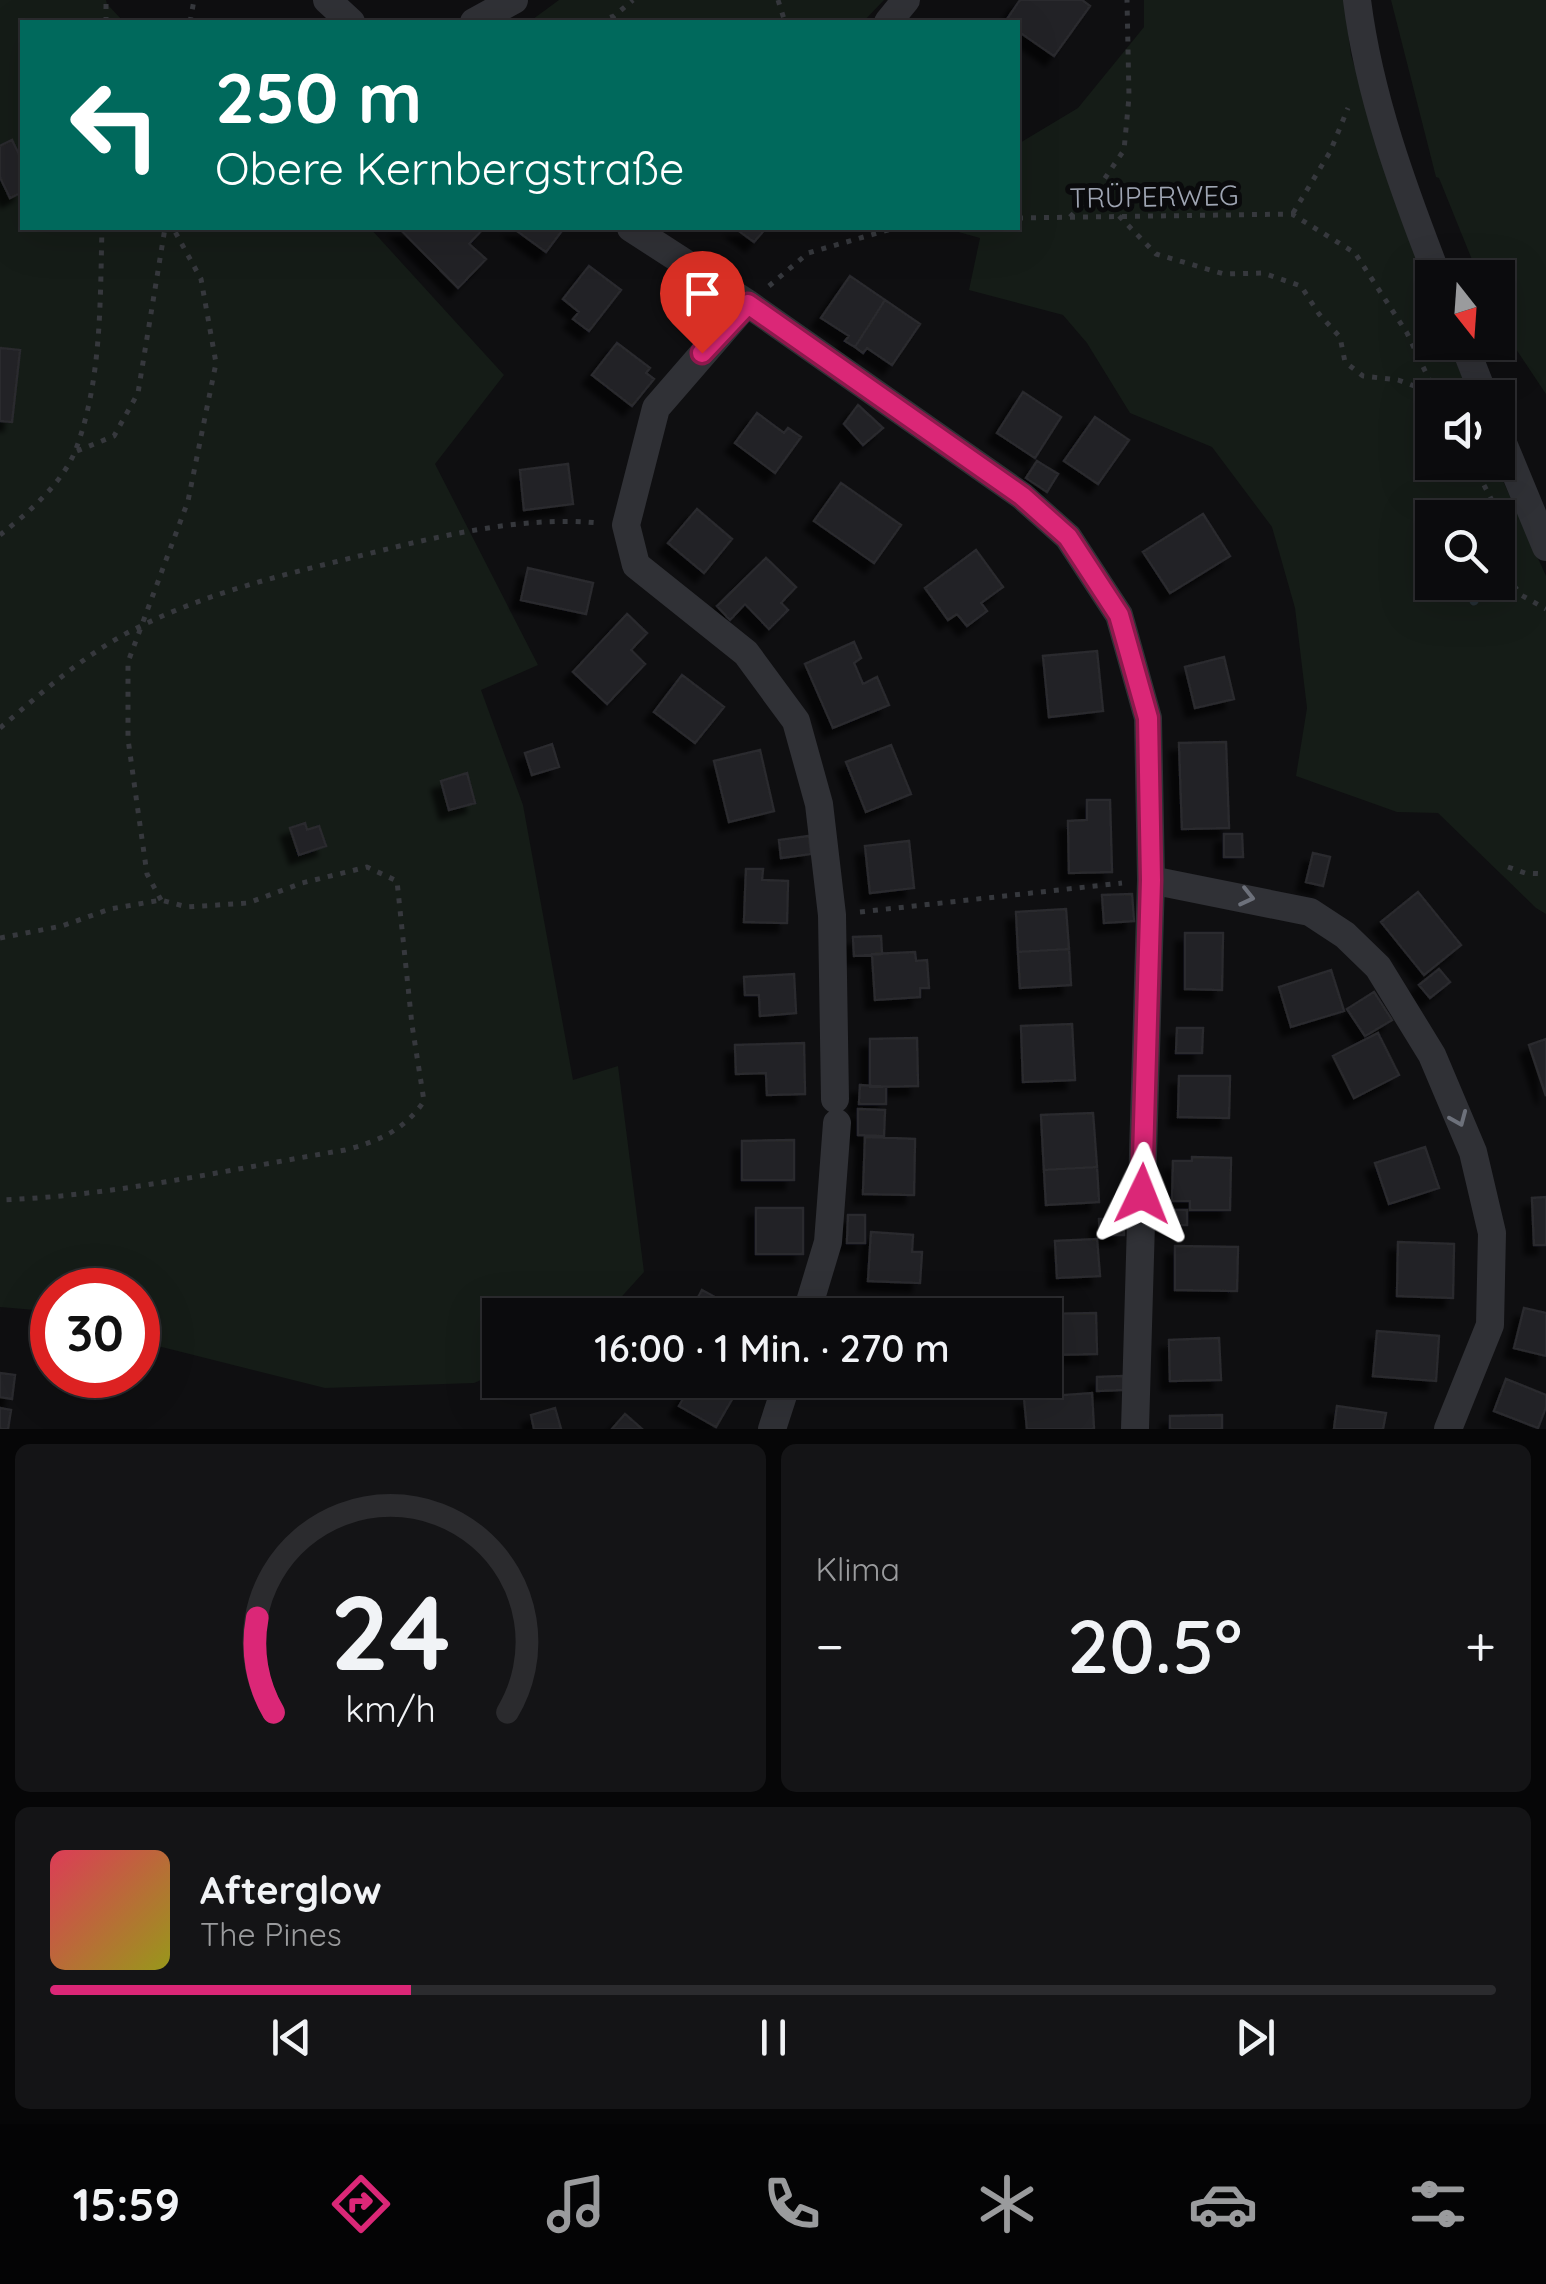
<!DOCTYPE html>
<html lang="de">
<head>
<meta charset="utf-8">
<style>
	body { margin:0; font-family:Quicksand,sans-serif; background:#141416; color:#f1f3f6; height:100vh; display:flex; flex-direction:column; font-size:38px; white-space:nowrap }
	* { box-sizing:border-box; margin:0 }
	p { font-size:32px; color:#9a9b9d }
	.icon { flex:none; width:55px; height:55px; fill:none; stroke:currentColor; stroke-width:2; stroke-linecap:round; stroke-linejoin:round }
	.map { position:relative; height:1429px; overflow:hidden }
	.details { display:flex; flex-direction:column; gap:15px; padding:15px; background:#060607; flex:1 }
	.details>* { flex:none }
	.guide { position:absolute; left:20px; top:20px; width:1000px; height:210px; border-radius:0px; box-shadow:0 10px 40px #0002,0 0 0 2px #2b2b2e; background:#00695c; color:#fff; overflow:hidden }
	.needle { width:65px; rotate:163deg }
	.controls { position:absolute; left:1415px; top:260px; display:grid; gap:20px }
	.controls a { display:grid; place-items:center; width:100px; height:100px; border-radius:0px; background:#0b0b0d; box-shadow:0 10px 40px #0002,0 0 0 2px #2b2b2e; font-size:50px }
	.speed { position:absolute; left:30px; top:1268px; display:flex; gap:20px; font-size:50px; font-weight:700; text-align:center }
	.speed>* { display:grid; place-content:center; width:130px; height:130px; border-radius:50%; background:#0b0b0d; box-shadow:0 10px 40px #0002,0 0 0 2px #2b2b2e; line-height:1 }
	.speed .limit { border:15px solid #d22; background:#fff; color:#111 }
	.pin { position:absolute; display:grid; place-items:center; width:85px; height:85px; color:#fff; margin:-102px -42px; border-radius:50% 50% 50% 0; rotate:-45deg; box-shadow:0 0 10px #0007 }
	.pin .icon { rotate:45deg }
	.me { position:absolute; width:110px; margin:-55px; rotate:2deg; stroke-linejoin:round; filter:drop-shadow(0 0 8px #0008) }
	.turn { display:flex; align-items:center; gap:35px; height:210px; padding:0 30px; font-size:45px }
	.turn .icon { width:130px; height:130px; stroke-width:2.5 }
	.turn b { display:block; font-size:70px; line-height:85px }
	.big { font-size:75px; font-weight:600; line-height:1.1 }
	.details .widget { flex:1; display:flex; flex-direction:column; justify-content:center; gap:15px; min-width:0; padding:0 35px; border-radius:15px; background:#141416 }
	.details .dial { align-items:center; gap:0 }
	.dial svg { height:260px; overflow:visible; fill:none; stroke:#2b2b2e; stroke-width:7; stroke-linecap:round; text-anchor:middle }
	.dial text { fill:#f1f3f6; stroke:none }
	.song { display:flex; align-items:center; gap:30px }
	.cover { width:120px; height:120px; border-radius:15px; background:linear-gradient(135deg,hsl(350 70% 55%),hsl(60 70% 35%)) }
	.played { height:10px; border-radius:5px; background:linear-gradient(90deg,#db2777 25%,#2b2b2e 25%) }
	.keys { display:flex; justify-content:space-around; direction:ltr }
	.heat { display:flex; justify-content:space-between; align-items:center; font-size:55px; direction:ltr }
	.details .tiles { flex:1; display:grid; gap:15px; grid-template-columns:1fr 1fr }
	.widget:last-child { grid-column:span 2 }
	.trip { position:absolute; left:482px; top:1298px; width:580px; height:100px; border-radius:0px; background:#0b0b0d; box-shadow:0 10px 40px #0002,0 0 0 2px #2b2b2e; font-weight:600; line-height:100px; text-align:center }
	.tab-bar { display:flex; height:160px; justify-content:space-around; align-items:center; background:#040405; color:#9a9b9d }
	.tab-bar .icon { width:70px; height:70px }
	.tab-bar .on { color:#db2777 }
	.tab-bar b { font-size:45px; color:#f1f3f6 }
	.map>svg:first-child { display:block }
</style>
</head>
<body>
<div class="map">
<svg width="1546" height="1429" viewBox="0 0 1546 1429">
	<defs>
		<filter id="shadow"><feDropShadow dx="-9" dy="9" stdDeviation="2.5" flood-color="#0009"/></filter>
	</defs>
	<rect width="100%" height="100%" fill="#0f0f11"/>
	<path fill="#151c17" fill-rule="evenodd" d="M 0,0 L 106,0 L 107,4 L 124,22 L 22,22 L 22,228 L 370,228 L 504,375 L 435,464 L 538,665 L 481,690 L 523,805 L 573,1080 L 618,1066 L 644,1272 L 605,1315 L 500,1315 L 500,1372 L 474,1383 L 325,1388 L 138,1341 L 138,1290 L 52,1290 L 52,1315 L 35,1310 L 0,1307 Z
		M 559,0 L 884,0 L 863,22 L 529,22 Z
		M 1144,0 L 1344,0 L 1351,55 L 1402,220 L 1432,299 L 1432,342 L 1449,343 L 1470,397 L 1432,398 L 1432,462 L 1495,463 L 1546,576 L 1546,914 L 1536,908 L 1438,813 L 1397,812 L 1296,776 L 1307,708 L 1295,608 L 1272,527 L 1212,447 L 1130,413 L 1087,343 L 1063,315 L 969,290 L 980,238 L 944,228 L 1018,228 L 1018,144 L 1078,108 L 1144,27 ZM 1432,518 L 1498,518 L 1498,582 L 1432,582 Z
		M 1391,0 L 1546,0 L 1546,394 L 1498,322 L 1498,278 L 1479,277 L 1439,178 L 1436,177 Z"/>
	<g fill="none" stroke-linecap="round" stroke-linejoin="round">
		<path stroke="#252e35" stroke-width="9" d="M 1474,601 L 1481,589 L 1480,582"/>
	</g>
	<path fill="#222225" stroke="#29292d" stroke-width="2.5" filter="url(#shadow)" d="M 1020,0 L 1082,0 L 1090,6 L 1054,56 L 1018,31 L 1018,22 L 1005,22 Z
		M 12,140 L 22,161 L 22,192 L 10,198 L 0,177 L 0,146 Z
		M 399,228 L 479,228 L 482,230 L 469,244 L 486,259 L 458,288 Z
		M 513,228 L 564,228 L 546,252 Z
		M 735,228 L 766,228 L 754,242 Z
		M 589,266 L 621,290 L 589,331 L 573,319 L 579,312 L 563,299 Z
		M 850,276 L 885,300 L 855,347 L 845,341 L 849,336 L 821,318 Z
		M 885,300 L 920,324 L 892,365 L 867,348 L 863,353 L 855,347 Z
		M 617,343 L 650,368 L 646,373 L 654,379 L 632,406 L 592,375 Z
		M 0,348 L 20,350 L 12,422 L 0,421 Z
		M 1023,392 L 1061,417 L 1035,458 L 997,433 Z
		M 858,405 L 883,428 L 863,445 L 844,424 Z
		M 757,413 L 784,433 L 788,428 L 801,437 L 775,473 L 735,443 Z
		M 1095,417 L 1129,440 L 1098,484 L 1064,461 Z
		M 1037,461 L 1058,474 L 1047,492 L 1026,478 Z
		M 568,464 L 573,504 L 524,510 L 520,470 Z
		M 841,483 L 901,525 L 874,563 L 814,521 Z
		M 697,509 L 732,539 L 704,573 L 668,543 Z
		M 1203,514 L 1230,556 L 1170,593 L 1143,552 Z
		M 976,550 L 1003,587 L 981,603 L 987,611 L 967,626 L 957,614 L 948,620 L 925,588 Z
		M 766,558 L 796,587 L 781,603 L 788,610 L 769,629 L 745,604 L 730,620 L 717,606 Z
		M 528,568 L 593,583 L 586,614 L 521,600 Z
		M 627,614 L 647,633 L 631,650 L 645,664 L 607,704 L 573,672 Z
		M 854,642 L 861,658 L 854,663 L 863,684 L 877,677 L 889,705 L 833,728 L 805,664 Z
		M 1097,651 L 1103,711 L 1049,717 L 1043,656 Z
		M 1224,657 L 1234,699 L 1195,708 L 1185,667 Z
		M 682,675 L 724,707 L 695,743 L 654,712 Z
		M 1226,742 L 1229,828 L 1182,829 L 1179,743 Z
		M 552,744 L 559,767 L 532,775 L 525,753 Z
		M 891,745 L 911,794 L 866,812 L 846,762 Z
		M 760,750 L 774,811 L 729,822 L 714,761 Z
		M 467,773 L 475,803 L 449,810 L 441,781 Z
		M 1087,800 L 1110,800 L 1112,872 L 1069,873 L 1068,821 L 1087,820 Z
		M 305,823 L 307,830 L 319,826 L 326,846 L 299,855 L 290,828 Z
		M 1224,834 L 1242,834 L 1243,857 L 1224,857 Z
		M 809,836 L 811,854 L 781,858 L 779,840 Z
		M 909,841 L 914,888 L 870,893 L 865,846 Z
		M 1313,853 L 1330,857 L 1323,886 L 1306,882 Z
		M 746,869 L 763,869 L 762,880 L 788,881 L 787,923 L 744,922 Z
		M 1418,892 L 1461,945 L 1424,975 L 1381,922 Z
		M 1132,894 L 1134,921 L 1104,923 L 1102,895 Z
		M 1066,909 L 1069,949 L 1018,952 L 1016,912 Z
		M 1185,933 L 1223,933 L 1222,990 L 1185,989 Z
		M 881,936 L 882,954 L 854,956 L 853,937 Z
		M 1069,949 L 1071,985 L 1020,988 L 1018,952 Z
		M 915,952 L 916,961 L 927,960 L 929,988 L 920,988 L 920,997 L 875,1000 L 872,954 Z
		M 1439,969 L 1450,982 L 1430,998 L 1419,985 Z
		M 1331,970 L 1344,1011 L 1291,1027 L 1279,987 Z
		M 794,974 L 796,1013 L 760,1016 L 759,995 L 745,995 L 744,977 Z
		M 1374,992 L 1392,1020 L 1365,1036 L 1347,1009 Z
		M 1072,1024 L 1075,1080 L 1023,1082 L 1021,1026 Z
		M 1177,1028 L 1203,1028 L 1202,1053 L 1176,1053 Z
		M 1378,1033 L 1399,1075 L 1354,1098 L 1333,1056 Z
		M 917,1038 L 918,1086 L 870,1087 L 870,1039 Z
		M 1546,1039 L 1546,1096 L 1529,1045 Z
		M 804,1043 L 805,1094 L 767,1095 L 766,1073 L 736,1074 L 735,1045 Z
		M 1179,1076 L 1230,1076 L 1229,1118 L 1178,1117 Z
		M 860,1085 L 886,1087 L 886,1104 L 859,1104 Z
		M 858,1109 L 885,1110 L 884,1136 L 858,1135 Z
		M 1093,1113 L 1097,1167 L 1044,1170 L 1041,1115 Z
		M 865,1137 L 915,1139 L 914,1195 L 863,1194 Z
		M 794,1140 L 794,1180 L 742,1180 L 742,1141 Z
		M 1425,1147 L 1439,1188 L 1389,1204 L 1375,1163 Z
		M 1192,1157 L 1231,1158 L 1230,1210 L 1190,1210 L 1190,1201 L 1172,1201 L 1173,1161 L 1192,1161 Z
		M 1097,1167 L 1099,1202 L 1046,1205 L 1044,1170 Z
		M 1546,1197 L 1546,1245 L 1534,1245 L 1532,1198 Z
		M 756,1208 L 803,1208 L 803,1254 L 756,1254 Z
		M 1162,1210 L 1187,1210 L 1187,1225 L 1161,1225 Z
		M 848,1215 L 865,1215 L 865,1243 L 847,1243 Z
		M 1099,1219 L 1123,1219 L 1124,1235 L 1100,1235 Z
		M 871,1232 L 913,1235 L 912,1252 L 922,1252 L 920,1283 L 868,1281 Z
		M 1097,1239 L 1100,1276 L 1057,1278 L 1055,1241 Z
		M 1398,1242 L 1454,1244 L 1453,1298 L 1397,1296 Z
		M 1175,1246 L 1238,1247 L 1237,1291 L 1175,1290 Z
		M 702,1290 L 735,1308 L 732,1315 L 689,1315 Z
		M 791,1300 L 793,1315 L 767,1315 L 766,1304 Z
		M 1524,1308 L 1546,1313 L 1546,1356 L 1514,1348 Z
		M 1096,1313 L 1097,1354 L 1048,1355 L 1047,1314 Z
		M 1377,1331 L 1439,1336 L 1436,1381 L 1373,1376 Z
		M 1219,1338 L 1221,1380 L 1170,1381 L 1169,1340 Z
		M 0,1373 L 15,1375 L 12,1399 L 0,1397 Z
		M 1123,1376 L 1123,1390 L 1097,1391 L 1097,1377 Z
		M 1506,1379 L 1546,1395 L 1546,1407 L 1538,1428 L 1494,1411 Z
		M 694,1380 L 706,1380 L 734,1396 L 716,1427 L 679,1406 Z
		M 1092,1393 L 1094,1429 L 1027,1429 L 1024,1398 Z
		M 1337,1406 L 1386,1413 L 1383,1429 L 1334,1429 Z
		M 0,1408 L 11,1410 L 8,1429 L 0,1429 Z
		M 555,1408 L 561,1429 L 534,1429 L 531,1415 Z
		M 625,1414 L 642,1429 L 612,1429 Z
		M 1222,1415 L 1222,1429 L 1170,1429 L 1170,1416 Z"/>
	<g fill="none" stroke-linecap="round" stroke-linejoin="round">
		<path stroke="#36383d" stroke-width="5" stroke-dasharray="5 8" stroke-linecap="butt" d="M 778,0 L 785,22
			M 106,22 L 106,0
			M 190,22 L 194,0
			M 598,22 L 614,16 L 633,0
			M 1293,213 L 1330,152 L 1348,108
			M 1119,216 L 1156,254 L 1224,274 L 1263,273 L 1301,286 L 1319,314 L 1340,337 L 1345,362 L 1363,376 L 1398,380 L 1436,394
			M 1070,217 L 1101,184 L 1124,150 L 1129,97 L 1127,0
			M 1018,218 L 1292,214 L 1355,253 L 1407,333 L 1438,398
			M 769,286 L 808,253 L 895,228
			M 77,451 L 114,436 L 138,393 L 165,228
			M 1472,462 L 1498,512 L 1503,510
			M 0,535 C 28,513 63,483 76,449 C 102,379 100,300 102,228
			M 1498,565 L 1521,595 L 1546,609
			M 0,728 C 45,690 88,651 141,626 C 208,593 278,576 351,558 C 428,539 518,515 598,523
			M 1508,867 L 1525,873 L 1546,874
			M 161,900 L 147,874 L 138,811 L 128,739 L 128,662 L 188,501 L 216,363 L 201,279 L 173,228
			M 860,912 L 1122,883
			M 0,938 L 62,926 L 110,909 L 161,900 L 187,907 L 248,903 L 302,883 L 367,867 L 397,881 L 412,1025 L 424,1101 C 405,1130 377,1142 345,1150 C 231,1169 115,1196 0,1200"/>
		<path stroke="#303136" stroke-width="28" d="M 327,0 L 351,22
			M 1357,0 C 1369,96 1403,188 1438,278
			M 474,22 L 514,0
			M 888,22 L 906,0
			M 631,228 L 747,303 L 1022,496 L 1068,537 L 1119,615 L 1148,718 L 1151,880 L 1135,1429
			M 747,303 L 656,408 L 626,525 L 636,565 L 746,653 L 796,721 L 819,804 L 832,915 L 835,1099
			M 1463,342 L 1485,398
			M 1498,431 L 1546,547
			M 1151,880 L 1310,912 L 1345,935 L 1378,967 L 1432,1055 L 1473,1152 L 1492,1233 L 1490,1325 L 1448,1429
			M 806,1315 L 828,1242 L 837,1123
			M 772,1429 L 788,1380"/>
	</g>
	<defs><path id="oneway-chevron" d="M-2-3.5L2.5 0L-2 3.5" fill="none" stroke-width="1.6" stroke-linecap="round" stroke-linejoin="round" transform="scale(2.5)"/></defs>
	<g stroke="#6d717b">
		<use href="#oneway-chevron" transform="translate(1247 897) rotate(13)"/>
		<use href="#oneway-chevron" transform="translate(1459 1119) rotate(67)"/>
	</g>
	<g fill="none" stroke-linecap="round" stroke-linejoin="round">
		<g stroke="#8e194d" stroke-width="25">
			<path id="route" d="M 702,353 L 748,304 L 1022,496 L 1068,537 L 1119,615 L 1148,718 L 1151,880 L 1142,1194"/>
		</g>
		<use href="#route" stroke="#db2777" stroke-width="18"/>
	</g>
	<g text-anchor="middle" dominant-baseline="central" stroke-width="10" stroke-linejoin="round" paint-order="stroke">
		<g font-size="28" fill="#9fa5b3" stroke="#0a0a0c">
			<text transform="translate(1154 196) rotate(-1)">TRÜPERWEG</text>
		</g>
	</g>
</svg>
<div class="controls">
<a><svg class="needle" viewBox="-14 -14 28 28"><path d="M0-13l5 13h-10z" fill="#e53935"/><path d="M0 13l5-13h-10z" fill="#9a9b9d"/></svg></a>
<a><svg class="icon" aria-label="sound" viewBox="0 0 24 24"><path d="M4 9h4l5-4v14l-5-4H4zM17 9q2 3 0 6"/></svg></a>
<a><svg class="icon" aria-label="search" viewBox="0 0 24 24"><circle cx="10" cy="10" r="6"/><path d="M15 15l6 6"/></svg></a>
</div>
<div class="speed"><div class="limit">30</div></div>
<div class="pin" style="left:702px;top:353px;background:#d93025"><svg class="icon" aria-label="arrive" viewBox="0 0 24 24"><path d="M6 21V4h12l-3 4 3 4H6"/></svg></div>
<svg class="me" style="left:1142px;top:1194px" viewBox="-20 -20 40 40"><path d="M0-17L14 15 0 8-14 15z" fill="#db2777" stroke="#fff" stroke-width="4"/></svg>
<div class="trip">16:00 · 1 Min. · 270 m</div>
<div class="guide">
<div class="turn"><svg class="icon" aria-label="left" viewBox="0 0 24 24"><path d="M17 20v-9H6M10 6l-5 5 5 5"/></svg><div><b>250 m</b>Obere Kernbergstraße</div></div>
</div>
</div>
<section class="details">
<div class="tiles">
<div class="widget dial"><svg viewBox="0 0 100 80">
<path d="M14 69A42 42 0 1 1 86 69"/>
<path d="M14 69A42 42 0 0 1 9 40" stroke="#db2777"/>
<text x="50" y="56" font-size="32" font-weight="700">24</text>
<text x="50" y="72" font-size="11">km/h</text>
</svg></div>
<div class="widget"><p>Klima</p>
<div class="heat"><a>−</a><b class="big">20.5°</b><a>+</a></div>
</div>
<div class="widget">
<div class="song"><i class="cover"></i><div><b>Afterglow</b><p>The Pines</p></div></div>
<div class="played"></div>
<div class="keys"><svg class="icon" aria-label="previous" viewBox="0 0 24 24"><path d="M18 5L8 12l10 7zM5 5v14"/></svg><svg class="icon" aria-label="pause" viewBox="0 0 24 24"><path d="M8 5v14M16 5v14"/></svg><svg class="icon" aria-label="next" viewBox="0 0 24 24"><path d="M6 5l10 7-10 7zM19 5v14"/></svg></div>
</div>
</div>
</section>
<nav class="tab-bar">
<b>15:59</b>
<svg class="icon on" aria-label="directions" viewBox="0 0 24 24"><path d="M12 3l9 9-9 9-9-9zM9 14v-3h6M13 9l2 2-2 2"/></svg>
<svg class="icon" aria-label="music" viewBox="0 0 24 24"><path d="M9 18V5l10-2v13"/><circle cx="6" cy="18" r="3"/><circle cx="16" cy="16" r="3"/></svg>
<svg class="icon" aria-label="phone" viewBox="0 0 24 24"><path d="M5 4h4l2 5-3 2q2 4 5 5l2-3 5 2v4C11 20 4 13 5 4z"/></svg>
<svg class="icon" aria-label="climate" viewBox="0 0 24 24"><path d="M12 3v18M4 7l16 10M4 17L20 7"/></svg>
<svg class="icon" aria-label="car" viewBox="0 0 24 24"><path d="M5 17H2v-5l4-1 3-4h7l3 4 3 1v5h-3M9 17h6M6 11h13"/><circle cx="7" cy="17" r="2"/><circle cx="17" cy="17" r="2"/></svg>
<svg class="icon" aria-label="filters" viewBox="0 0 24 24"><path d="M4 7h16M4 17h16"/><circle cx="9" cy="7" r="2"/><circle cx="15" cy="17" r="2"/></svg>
</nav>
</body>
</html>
